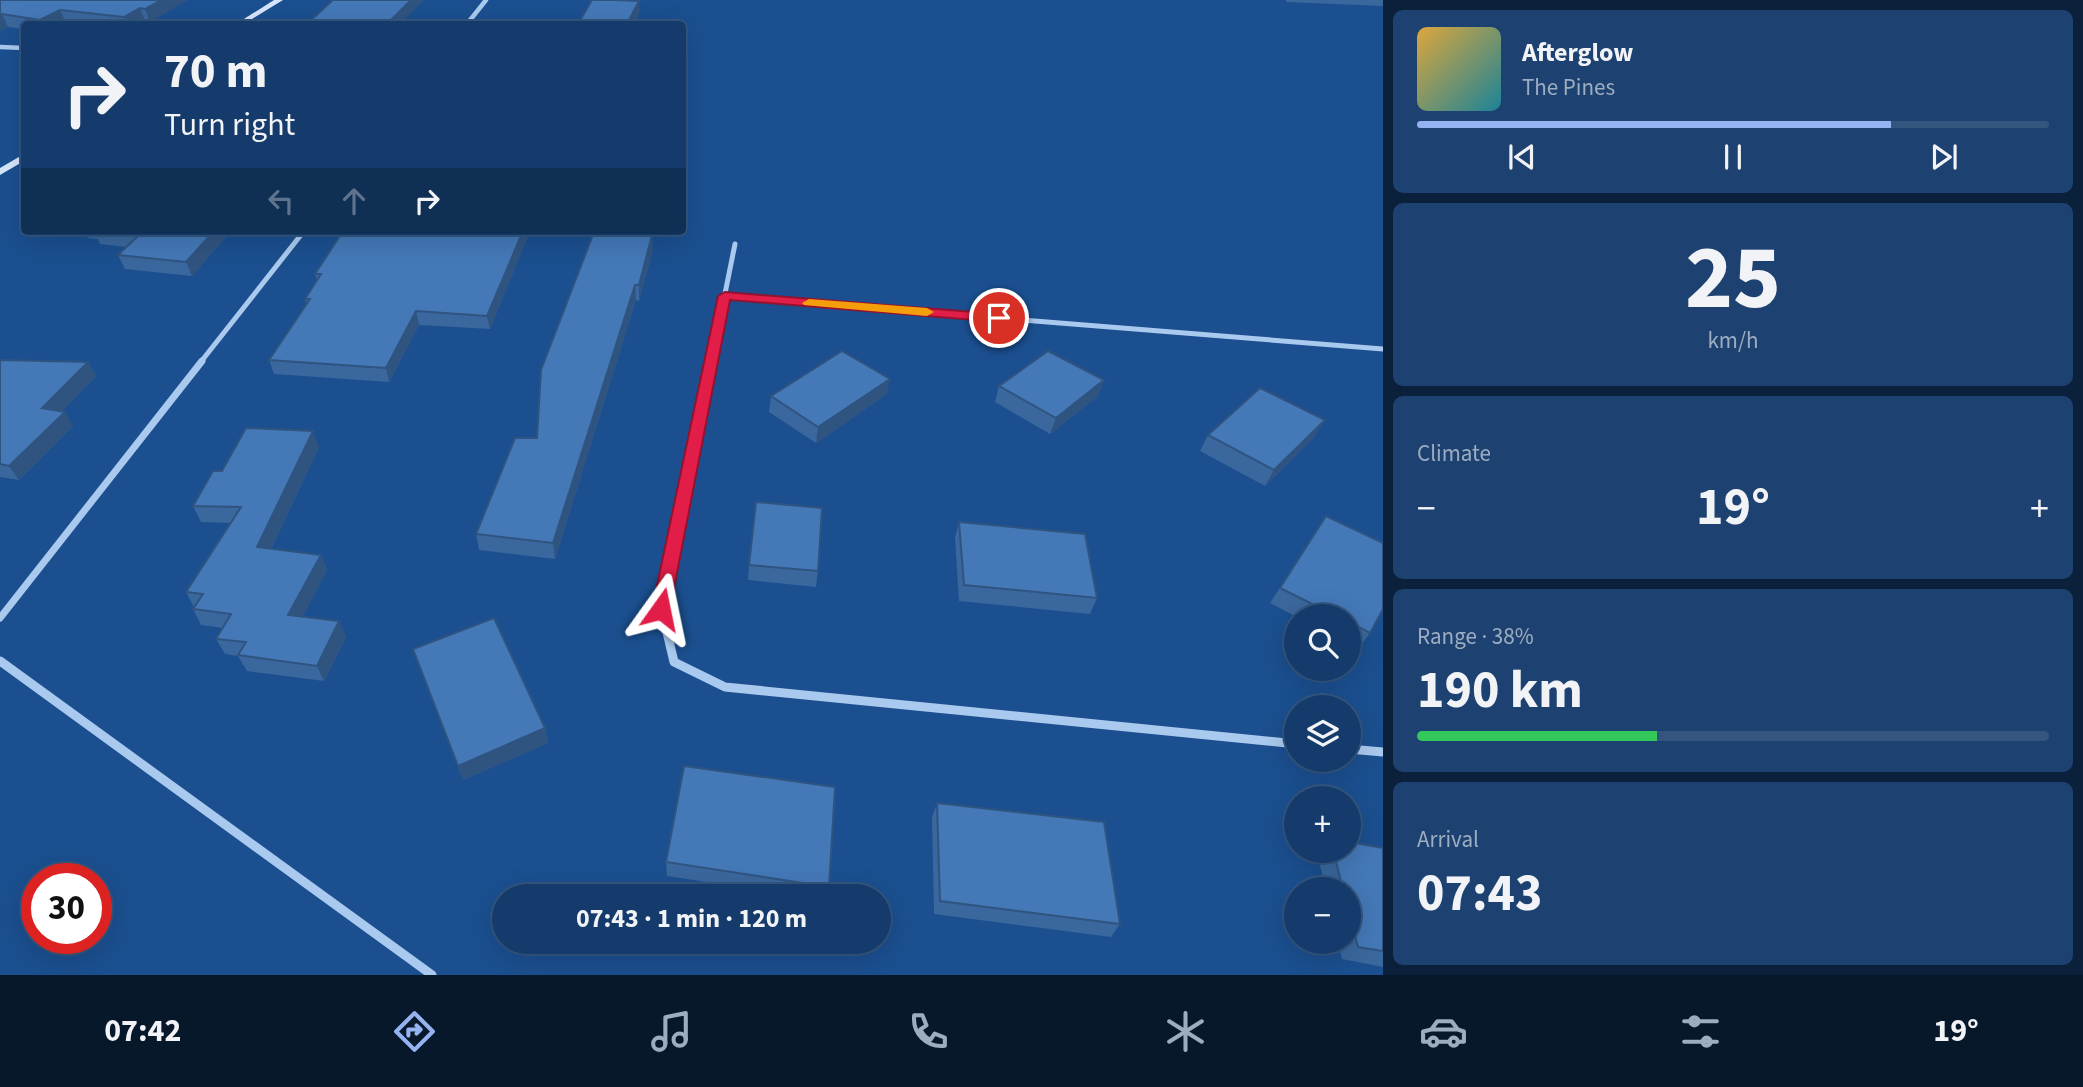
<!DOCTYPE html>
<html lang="en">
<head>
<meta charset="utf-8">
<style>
	body { margin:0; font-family:"Source Sans 3",sans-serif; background:#1d4271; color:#f1f3f6; height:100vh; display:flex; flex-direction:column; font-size:26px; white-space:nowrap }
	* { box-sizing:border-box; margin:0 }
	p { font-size:23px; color:#9dadc1 }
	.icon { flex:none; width:38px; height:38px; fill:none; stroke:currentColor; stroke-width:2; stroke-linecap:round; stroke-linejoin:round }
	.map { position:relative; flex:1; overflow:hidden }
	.sheet { display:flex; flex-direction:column; gap:10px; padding:10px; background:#0b203b; width:700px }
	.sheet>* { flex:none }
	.top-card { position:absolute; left:21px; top:21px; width:665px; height:214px; border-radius:7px; box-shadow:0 7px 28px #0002,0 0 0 2px #33557e; background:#143b6b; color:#f1f3f6; overflow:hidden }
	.buttons { position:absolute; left:1284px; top:604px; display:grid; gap:14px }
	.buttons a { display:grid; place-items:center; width:77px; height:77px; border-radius:50%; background:#143b6b; box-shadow:0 7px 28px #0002,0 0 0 2px #33557e; font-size:35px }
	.speed { position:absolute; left:21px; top:863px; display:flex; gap:14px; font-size:35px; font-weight:700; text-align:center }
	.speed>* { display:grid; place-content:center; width:91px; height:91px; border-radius:50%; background:#143b6b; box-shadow:0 7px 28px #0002,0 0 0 2px #33557e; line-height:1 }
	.speed .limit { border:10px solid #d22; background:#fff; color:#111 }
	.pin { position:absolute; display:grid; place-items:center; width:60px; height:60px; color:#fff; margin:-30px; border:4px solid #fff; border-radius:50%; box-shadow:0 2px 7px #0007 }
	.me { position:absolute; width:77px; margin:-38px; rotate:12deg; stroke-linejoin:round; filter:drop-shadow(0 0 5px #0008) }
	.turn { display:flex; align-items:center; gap:24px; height:147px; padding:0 28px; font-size:32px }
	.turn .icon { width:91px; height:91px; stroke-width:2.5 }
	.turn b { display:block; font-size:49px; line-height:60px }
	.lanes { display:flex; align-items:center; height:66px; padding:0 28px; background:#0003; justify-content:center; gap:35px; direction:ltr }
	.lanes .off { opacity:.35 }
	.big { font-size:52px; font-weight:700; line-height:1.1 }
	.sheet .tile { flex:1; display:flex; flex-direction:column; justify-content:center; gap:10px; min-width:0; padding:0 24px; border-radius:10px; background:#1d4271 }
	.sheet .dial { align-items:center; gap:0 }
	.dial b { font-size:91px; line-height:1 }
	.song { display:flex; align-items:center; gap:21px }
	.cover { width:84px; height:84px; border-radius:10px; background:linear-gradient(135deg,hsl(40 70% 55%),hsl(190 70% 35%)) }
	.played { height:7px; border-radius:4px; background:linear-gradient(90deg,#95b2f1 75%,#33557e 75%) }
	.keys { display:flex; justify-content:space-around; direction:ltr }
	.heat { display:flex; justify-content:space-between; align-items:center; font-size:38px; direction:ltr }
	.charge { height:10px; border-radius:5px; background:linear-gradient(90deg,#34c759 38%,#33557e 0) }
	.trip { position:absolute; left:492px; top:884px; width:399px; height:70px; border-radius:35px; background:#143b6b; box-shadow:0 7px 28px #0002,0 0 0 2px #33557e; font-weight:700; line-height:70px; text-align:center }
	.menu { display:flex; height:112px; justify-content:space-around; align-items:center; background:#08182b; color:#9dadc1 }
	.menu .icon { width:49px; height:49px }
	.menu .selected { color:#95b2f1 }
	.menu b { font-size:32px; color:#f1f3f6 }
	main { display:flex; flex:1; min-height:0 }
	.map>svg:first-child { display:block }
</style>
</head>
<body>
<main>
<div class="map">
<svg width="1383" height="975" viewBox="0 0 1383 975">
	<rect width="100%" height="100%" fill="#1b4f8f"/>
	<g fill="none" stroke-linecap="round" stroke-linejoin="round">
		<path stroke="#a9c9ee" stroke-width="4.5" d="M 467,24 L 486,0
			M 0,47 L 24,48"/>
		<path stroke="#a9c9ee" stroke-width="5" d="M 725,296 L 1383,349
			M 200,363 L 304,231
			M 711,363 L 735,244"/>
		<path stroke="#a9c9ee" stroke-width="7" d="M 0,618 L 202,361
			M 666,629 L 661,609 L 711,361"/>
		<path stroke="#a9c9ee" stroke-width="9" d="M 666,628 L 674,662 L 725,687 L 1297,744
			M 0,661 L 432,975
			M 1349,749 L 1383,752"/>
		<path fill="#d6e6fa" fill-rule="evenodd" d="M 274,0 L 283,0 L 244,24 L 236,24 Z
			M 24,154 L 24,161 L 0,175 L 0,168 Z"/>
	</g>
	<path fill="#3a679d" d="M 0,0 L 187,0 L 150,22 L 145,21 L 139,24 L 78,24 L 66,23 L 63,24 L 24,24 L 24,29 L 8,27 L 0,31 Z
		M 1286,0 L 1383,0 L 1383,6 L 1286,2 Z
		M 84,231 L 231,231 L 192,276 L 125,269 L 118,255 L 127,247 L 100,244 L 98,239 L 88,238 Z
		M 530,231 L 490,329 L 419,325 L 389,382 L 274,374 L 269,360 L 307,305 L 305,299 L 317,280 L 315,274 Z
		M 653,250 L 639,301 L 636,300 L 555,559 L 479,550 L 476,534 L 537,438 Z
		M 0,360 L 88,362 L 96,376 L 62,411 L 73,426 L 19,480 L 0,477 Z
		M 1104,380 L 1098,396 L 1050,434 L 995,402 L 999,386 Z
		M 887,394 L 816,443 L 769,412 L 771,396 Z
		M 1208,435 L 1315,436 L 1265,486 L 1200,451 Z
		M 319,447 L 271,549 L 321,555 L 327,570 L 303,616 L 339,621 L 346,637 L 324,681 L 247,671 L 238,656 L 225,654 L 216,639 L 223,628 L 201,625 L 193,609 L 194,607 L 186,592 L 231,523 L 201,522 L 193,506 L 222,471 Z
		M 1326,516 L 1370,633 L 1358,649 L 1349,644 L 1349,616 L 1297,616 L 1297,617 L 1270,603 Z
		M 959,522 L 1097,598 L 1090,614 L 959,601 L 955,538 Z
		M 749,565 L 818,571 L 816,587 L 748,580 Z
		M 413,649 L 545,728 L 548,743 L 463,780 Z
		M 937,803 L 1120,924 L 1111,937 L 934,914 L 932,817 Z
		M 1383,848 L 1383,967 L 1342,959 L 1338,942 L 1349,942 L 1349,889 L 1326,889 L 1317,853 L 1319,850 L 1349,850 Z
		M 666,862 L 829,887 L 827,896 L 799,896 L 667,876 Z"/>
	<path fill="#305480" d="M 161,0 L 187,0 L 150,22 L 145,9 Z
		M 411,0 L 424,0 L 400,24 L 387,24 Z
		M 639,1 L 640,12 L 634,24 L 627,24 Z
		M 140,8 L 145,21 L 139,24 L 127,24 L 124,17 Z
		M 60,10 L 66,23 L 63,24 L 43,24 L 40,20 Z
		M 2,14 L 8,27 L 0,31 L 0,15 Z
		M 214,231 L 231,231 L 192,276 L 186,262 Z
		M 523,231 L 530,231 L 490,329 L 487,316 Z
		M 652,235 L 653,250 L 639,301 L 639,285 Z
		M 635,285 L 636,300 L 555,559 L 553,543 Z
		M 416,311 L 419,325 L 389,382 L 386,368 Z
		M 88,362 L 96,376 L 51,423 L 42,408 Z
		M 890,379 L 887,394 L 816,443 L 818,427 Z
		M 1104,380 L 1098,396 L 1050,434 L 1056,418 Z
		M 65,412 L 73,426 L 19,480 L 9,466 Z
		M 1325,420 L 1315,436 L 1265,486 L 1274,470 Z
		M 313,431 L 319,447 L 264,563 L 257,547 Z
		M 321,555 L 327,570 L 296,630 L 288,615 Z
		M 339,621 L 346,637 L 324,681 L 317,666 Z
		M 545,728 L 548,743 L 463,780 L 458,766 Z"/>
	<path fill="#4478b7" stroke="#305480" stroke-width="2" d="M 0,0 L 161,0 L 145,9 L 140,8 L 124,17 L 60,10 L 40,20 L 2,14 L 0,15 Z
		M 333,0 L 411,0 L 387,24 L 307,24 Z
		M 592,0 L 615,0 L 639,1 L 627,24 L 578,24 Z
		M 102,231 L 214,231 L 186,262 L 118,255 L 139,235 Z
		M 343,231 L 523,231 L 487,316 L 416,311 L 386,368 L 269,360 L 310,299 L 305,299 L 321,274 L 315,274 Z
		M 594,232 L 652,235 L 639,285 L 635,285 L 553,543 L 476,534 L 515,438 L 537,438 L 541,370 Z
		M 842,351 L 890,379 L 818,427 L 771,396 Z
		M 1048,351 L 1104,380 L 1056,418 L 999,386 Z
		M 0,360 L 88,362 L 42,408 L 65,412 L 9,466 L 0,464 Z
		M 1260,388 L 1325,420 L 1274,470 L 1208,435 Z
		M 246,428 L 313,431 L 257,547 L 321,555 L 288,615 L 339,621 L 317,666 L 238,655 L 246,642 L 216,639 L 231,614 L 193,609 L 203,594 L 186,592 L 241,507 L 193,506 L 213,471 L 222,471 Z
		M 756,502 L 822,508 L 818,571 L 749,565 Z
		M 1326,516 L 1383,543 L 1383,609 L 1370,633 L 1349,622 L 1349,616 L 1336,616 L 1280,588 Z
		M 959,522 L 1085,534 L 1097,598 L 964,585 Z
		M 494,618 L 545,728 L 458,766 L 413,649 Z
		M 684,766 L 835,787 L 829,887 L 666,862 Z
		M 937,803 L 1104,822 L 1120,924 L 940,901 Z
		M 1349,842 L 1383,848 L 1383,951 L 1358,947 L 1349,914 L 1349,889 L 1343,889 L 1333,850 L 1349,850 Z"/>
	<path fill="#e11d48" stroke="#92132f" stroke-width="2" d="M 725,292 L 999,314 L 1006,318 L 999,322 L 730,300 L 670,609 L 667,614 L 655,614 L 652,609 L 718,296 Z"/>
	<path fill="#f59e0b" d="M 809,299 L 927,308 L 934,312 L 927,316 L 804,305 L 802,303 Z"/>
</svg>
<div class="buttons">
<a><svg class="icon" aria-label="search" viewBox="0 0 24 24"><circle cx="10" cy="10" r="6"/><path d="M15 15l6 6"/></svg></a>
<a><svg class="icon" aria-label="layers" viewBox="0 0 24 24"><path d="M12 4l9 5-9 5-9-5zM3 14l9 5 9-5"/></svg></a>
<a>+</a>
<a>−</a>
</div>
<div class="speed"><div class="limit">30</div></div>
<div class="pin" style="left:999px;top:318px;background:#d93025"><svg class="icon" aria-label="arrive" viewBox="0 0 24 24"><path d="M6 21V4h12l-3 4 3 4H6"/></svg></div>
<svg class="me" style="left:661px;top:609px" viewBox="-20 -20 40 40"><path d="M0-17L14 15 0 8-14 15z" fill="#e11d48" stroke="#fff" stroke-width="4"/></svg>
<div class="trip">07:43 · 1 min · 120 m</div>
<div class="top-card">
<div class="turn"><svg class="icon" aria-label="right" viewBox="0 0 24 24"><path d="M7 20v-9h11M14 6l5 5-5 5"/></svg><div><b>70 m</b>Turn right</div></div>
<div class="lanes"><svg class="icon off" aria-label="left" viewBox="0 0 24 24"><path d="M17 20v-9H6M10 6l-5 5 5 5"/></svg><svg class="icon off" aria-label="ahead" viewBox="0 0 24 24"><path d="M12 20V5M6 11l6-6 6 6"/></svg><svg class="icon" aria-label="right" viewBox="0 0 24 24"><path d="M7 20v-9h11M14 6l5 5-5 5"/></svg></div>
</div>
</div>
<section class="sheet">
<div class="tile">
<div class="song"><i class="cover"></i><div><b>Afterglow</b><p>The Pines</p></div></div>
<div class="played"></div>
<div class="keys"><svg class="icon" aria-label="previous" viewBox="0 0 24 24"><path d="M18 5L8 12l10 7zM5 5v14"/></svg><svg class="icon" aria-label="pause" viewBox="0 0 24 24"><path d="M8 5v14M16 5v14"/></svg><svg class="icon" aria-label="next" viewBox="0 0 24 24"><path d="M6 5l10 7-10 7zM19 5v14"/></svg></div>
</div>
<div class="tile dial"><b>25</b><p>km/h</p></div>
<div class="tile"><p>Climate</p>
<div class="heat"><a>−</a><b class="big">19°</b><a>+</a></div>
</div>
<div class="tile"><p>Range · 38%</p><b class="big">190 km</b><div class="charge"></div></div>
<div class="tile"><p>Arrival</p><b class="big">07:43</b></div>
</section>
</main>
<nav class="menu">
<b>07:42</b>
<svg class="icon selected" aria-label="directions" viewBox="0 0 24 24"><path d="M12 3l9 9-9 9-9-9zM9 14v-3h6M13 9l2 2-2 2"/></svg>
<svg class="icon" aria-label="music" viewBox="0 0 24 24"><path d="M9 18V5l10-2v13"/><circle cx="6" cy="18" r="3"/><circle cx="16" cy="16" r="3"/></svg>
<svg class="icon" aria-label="phone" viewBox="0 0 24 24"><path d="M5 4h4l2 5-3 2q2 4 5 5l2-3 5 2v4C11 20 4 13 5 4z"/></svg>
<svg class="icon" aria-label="climate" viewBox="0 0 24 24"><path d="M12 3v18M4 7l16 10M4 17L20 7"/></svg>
<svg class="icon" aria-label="car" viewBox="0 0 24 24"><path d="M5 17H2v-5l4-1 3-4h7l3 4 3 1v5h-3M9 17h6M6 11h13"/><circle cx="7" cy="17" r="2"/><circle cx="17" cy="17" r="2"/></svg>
<svg class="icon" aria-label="filters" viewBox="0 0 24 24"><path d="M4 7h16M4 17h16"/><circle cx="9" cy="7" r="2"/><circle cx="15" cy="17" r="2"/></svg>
<b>19°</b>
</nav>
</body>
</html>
